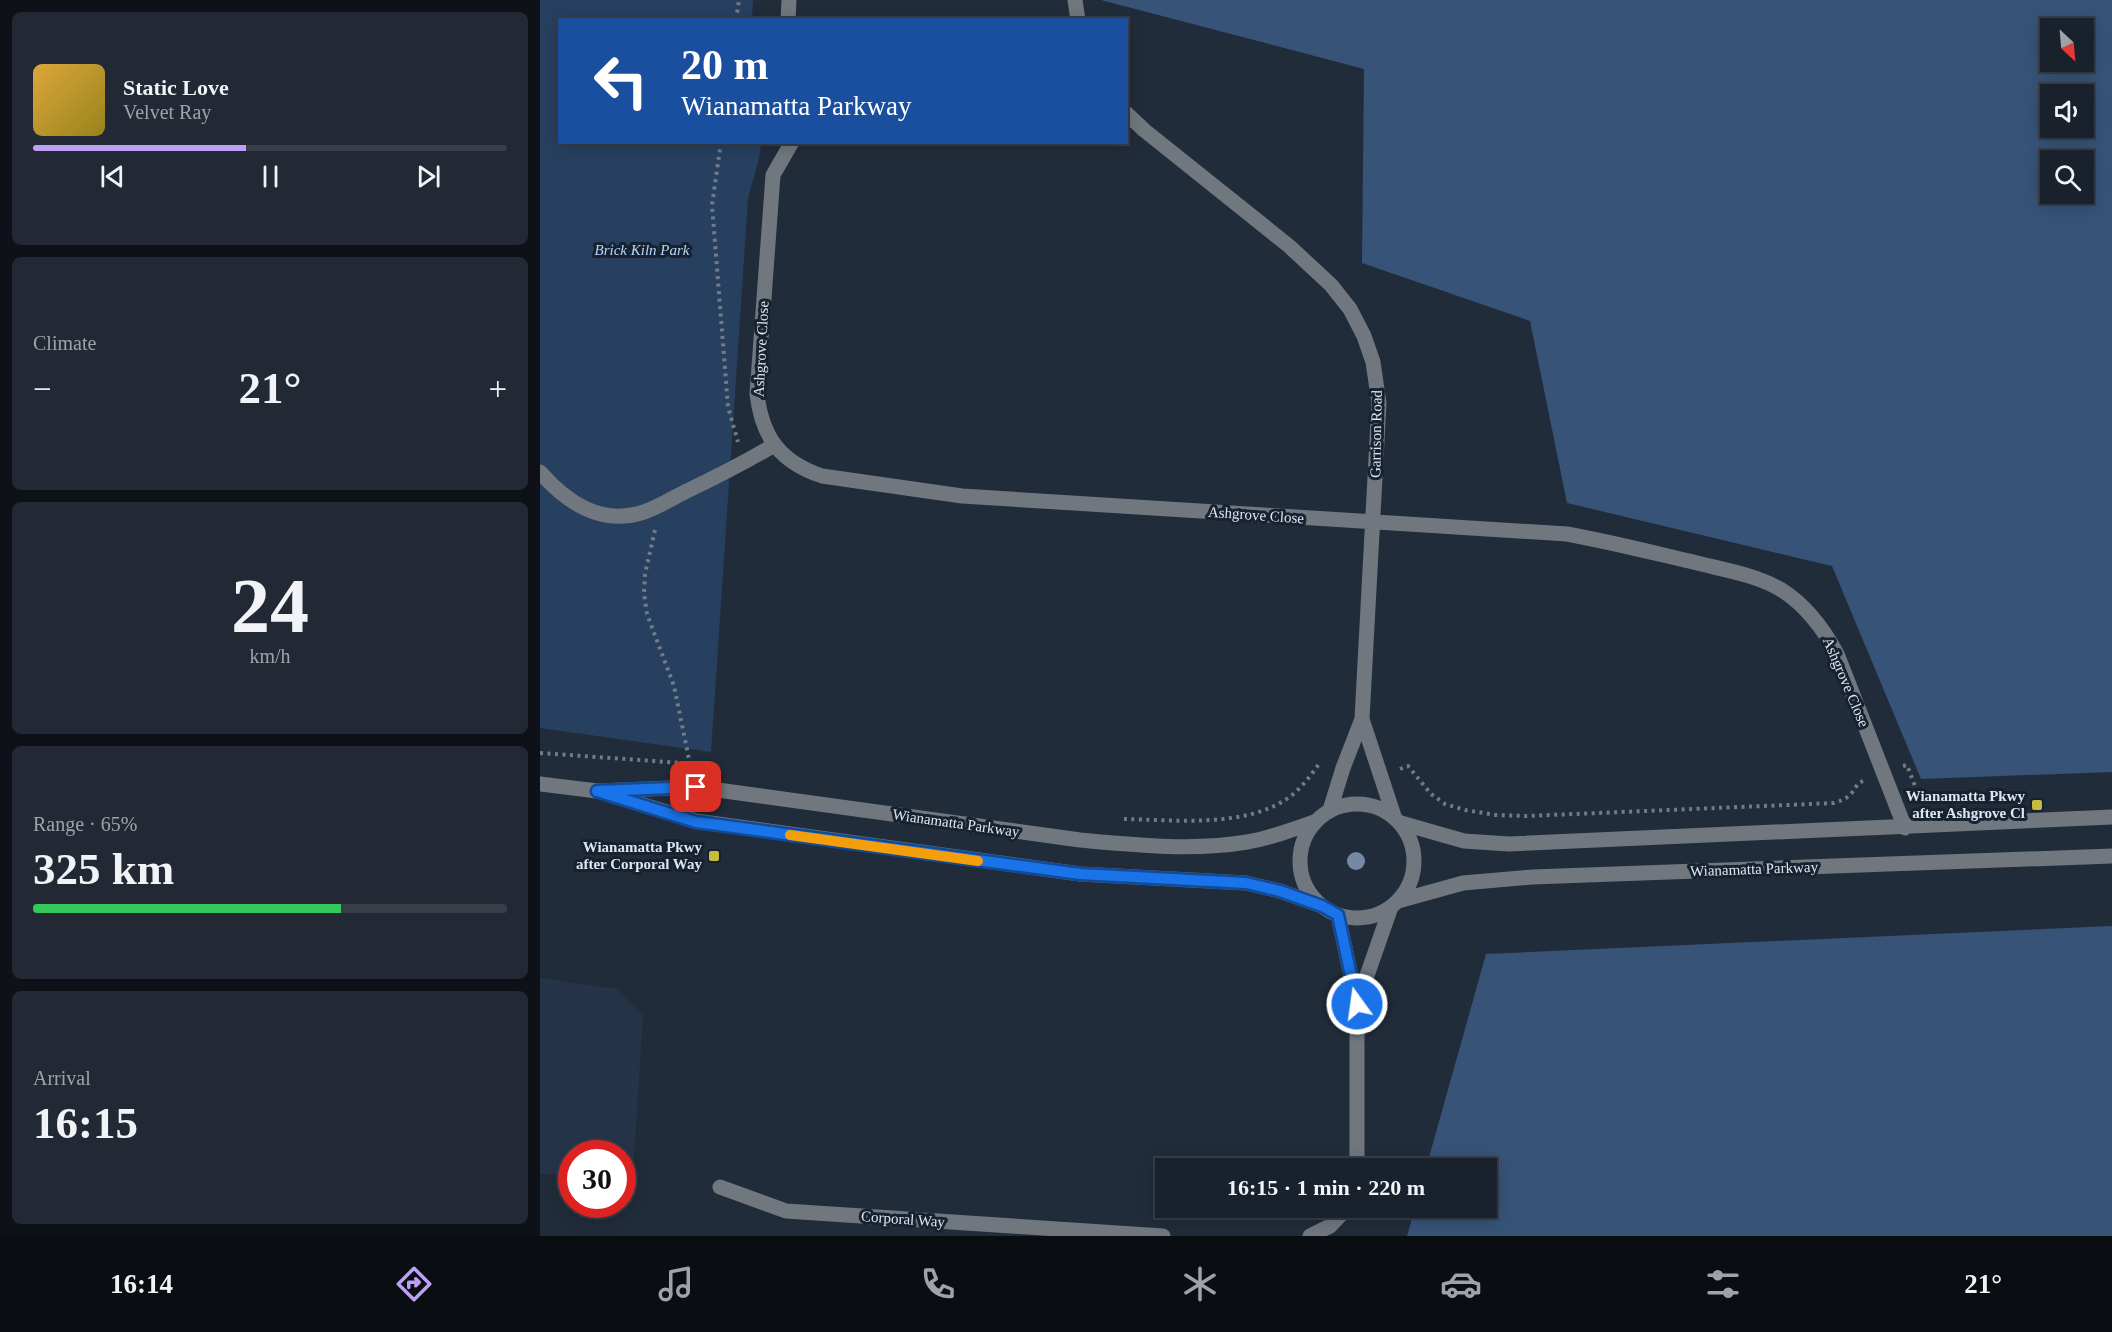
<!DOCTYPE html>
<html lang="en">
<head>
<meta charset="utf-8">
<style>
	body { margin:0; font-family:Georgia,serif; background:#222934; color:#f1f3f6; height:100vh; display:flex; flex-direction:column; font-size:22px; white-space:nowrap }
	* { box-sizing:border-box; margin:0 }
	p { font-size:20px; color:#9fa3a9 }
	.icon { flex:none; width:33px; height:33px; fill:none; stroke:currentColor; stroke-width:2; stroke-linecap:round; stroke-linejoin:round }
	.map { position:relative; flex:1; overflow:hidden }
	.panel { display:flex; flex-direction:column; gap:12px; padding:12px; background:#0e1218; width:540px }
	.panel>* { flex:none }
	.banner { position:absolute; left:18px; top:18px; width:570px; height:126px; border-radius:0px; box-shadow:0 3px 15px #0003,0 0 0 2px #373e48; background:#1a4fa0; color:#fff; overflow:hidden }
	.needle { width:39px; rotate:154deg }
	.tools { position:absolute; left:1500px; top:18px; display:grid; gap:12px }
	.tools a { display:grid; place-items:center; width:54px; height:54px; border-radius:0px; background:#19212c; box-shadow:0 3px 15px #0003,0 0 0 2px #373e48; font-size:30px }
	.speed { position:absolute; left:18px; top:1140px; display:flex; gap:12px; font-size:30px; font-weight:700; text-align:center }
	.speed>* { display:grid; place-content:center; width:78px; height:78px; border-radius:50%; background:#19212c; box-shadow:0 3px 15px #0003,0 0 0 2px #373e48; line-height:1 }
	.speed .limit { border:9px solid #d22; background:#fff; color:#111 }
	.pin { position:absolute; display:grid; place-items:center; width:51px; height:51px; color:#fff; margin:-26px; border-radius:12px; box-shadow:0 3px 9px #0006 }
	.me { position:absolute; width:66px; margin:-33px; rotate:346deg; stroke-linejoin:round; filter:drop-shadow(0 0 4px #0008) }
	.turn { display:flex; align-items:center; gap:21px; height:126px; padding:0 24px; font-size:27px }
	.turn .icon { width:78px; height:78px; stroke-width:2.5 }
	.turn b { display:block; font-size:42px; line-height:51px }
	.big { font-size:45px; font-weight:700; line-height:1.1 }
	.panel .tile { flex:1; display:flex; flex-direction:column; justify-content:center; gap:9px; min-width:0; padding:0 21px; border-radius:9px; background:#222934 }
	.panel .dial { align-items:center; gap:0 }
	.dial b { font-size:78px; line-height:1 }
	.song { display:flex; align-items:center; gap:18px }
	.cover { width:72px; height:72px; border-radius:9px; background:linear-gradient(135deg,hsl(40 70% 55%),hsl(50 70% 35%)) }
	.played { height:6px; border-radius:3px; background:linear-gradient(90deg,#bca0f2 45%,#373e48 45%) }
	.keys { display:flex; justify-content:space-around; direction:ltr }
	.heat { display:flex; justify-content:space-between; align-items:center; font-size:33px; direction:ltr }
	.charge { height:9px; border-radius:4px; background:linear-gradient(90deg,#34c759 65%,#373e48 0) }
	.trip { position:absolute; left:615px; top:1158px; width:342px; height:60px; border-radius:0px; background:#19212c; box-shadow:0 3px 15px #0003,0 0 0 2px #373e48; font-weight:700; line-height:60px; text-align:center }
	.dock { display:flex; height:96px; justify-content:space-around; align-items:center; background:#0a0d12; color:#9fa3a9 }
	.dock .icon { width:42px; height:42px }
	.dock .on { color:#bca0f2 }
	.dock b { font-size:27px; color:#f1f3f6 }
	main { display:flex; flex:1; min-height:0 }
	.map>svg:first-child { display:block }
</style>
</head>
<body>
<main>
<section class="panel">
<div class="tile">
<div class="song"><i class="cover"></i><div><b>Static Love</b><p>Velvet Ray</p></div></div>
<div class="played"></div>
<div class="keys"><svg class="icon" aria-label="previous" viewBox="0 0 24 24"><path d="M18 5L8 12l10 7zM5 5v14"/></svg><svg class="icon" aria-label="pause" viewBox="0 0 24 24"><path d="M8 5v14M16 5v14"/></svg><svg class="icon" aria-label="next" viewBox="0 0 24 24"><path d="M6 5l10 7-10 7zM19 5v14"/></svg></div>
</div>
<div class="tile"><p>Climate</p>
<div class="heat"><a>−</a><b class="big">21°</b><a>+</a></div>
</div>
<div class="tile dial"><b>24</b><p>km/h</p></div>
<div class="tile"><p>Range · 65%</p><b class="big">325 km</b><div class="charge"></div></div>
<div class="tile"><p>Arrival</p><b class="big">16:15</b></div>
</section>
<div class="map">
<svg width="1572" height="1236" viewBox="0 0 1572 1236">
	<rect width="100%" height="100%" fill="#212c3a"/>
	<path fill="#253448" d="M 0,978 L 76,989 L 103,1016 L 93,1173 L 83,1173 L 82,1154 L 32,1154 L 31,1174 L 0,1174 Z"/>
	<path fill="#274060" d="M 0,0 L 213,0 L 212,19 L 20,20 L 20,142 L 221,143 C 220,162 212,180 208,199 L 171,752 L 0,728 Z"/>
	<path fill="#375377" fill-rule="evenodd" d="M 561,0 L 1572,0 L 1572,772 L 1381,779 L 1292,566 L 1027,503 L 990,321 L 822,263 L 824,69 ZM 1510,28 L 1544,28 L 1544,62 L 1510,62 ZM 1510,94 L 1544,94 L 1544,128 L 1510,128 ZM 1510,160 L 1544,160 L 1544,194 L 1510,194 Z
		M 1572,926 L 1572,1236 L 867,1236 L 875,1208 L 946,1208 L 946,1168 L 886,1168 L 946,954 Z"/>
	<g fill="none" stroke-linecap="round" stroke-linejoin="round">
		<path stroke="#727b87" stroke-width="4" stroke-dasharray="3 4.5" stroke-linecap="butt" d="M 196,20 L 199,0
			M 181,142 L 172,205 L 188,407 L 198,442
			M 115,530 L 105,574 L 104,593 L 107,614 L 134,686 L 150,764
			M 0,753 L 142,763
			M 1363,766 L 1367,765 C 1376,787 1376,801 1403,800
			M 860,769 L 868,766 L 891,794 L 905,804 L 925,810 L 956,815 L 987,816 L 1294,803 C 1307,799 1312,795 1318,783 L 1323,781
			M 584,819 C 634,820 705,828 748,798 C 761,789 770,776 779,764"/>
		<path stroke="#71777f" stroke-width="15" d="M 535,0 L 538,20
			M 248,20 L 249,0
			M 586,113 L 604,130 L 749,246 L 791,285 L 810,309 L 824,336 L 833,362 L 839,403 L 822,719 L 803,768 L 790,810
			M 252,142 L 233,175 L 217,394 C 222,437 240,462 282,476 L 422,496 L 1027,534 C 1071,542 1114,553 1157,563 C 1185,570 1216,575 1240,589 C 1266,605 1283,628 1297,654 L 1365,828
			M 0,472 C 27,503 61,526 104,512 C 119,507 134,497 149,490 C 178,476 206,462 234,445
			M 822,719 L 854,816
			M 0,784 L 57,791 L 156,787 L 540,840 C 595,845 653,851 707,842 C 730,838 752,830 774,822
			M 67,794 L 156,821 L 540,874 L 706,883 L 740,891 L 782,906
			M760 861a57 57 0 1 1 114 0a57 57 0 1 1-114 0Z
			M 861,823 L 924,841 L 969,844 L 1572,817
			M 858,901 L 923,883 L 992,877 L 1572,856
			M 798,915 L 817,1004 L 817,1168
			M 817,1004 L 851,907
			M 180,1187 L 246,1211 L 623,1236
			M 770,1236 L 790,1226 L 807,1208"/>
	</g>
	<circle fill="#7589a4" cx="816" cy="861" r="9"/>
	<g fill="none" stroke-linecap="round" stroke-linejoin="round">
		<g stroke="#114b97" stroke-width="15">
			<path id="route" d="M 156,787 L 57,791 L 156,822 L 179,825 L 540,874 L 706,883 L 740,891 L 782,906 L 798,915 L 817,1004"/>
		</g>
		<use href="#route" stroke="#1a73e8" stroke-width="10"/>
		<path stroke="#f59e0b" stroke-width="10" d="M 250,835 L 438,861"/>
	</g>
	<g fill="#c5bc3d" stroke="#172230" stroke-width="2">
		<rect x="1491" y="799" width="12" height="12" rx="3"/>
		<rect x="168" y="850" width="12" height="12" rx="3"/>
	</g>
	<g text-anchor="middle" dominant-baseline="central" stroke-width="6" stroke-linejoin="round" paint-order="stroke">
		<g font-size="15" font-style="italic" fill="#b9d5fa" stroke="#172230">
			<text x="102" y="250">Brick Kiln Park</text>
		</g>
		<g font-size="15" fill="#dee5ef" stroke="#172230">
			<text transform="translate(221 349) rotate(-87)">Ashgrove Close</text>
			<text transform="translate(836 434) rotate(-89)">Garrison Road</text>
			<text transform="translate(716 515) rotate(4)">Ashgrove Close</text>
			<text transform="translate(1306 682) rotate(67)">Ashgrove Close</text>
			<text transform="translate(416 823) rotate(8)">Wianamatta Parkway</text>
			<text transform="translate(1214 869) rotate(-2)">Wianamatta Parkway</text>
			<text transform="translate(363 1219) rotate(4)">Corporal Way</text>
		</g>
		<g font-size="15" font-weight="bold" fill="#dee5ef" stroke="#172230" text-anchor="end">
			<text x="1485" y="796">Wianamatta Pkwy<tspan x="1485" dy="17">after Ashgrove Cl</tspan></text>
			<text x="162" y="847">Wianamatta Pkwy<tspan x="162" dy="17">after Corporal Way</tspan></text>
		</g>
	</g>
</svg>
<div class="tools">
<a><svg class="needle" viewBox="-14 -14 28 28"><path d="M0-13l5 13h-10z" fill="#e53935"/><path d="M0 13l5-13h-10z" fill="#9fa3a9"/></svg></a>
<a><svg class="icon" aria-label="sound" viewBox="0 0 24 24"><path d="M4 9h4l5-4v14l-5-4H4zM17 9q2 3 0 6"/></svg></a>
<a><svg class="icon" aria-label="search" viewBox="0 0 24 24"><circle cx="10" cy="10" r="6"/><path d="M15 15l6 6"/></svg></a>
</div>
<div class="speed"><div class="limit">30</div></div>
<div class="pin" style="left:156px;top:787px;background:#d93025"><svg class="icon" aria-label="arrive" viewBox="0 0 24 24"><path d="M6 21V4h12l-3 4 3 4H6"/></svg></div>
<svg class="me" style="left:817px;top:1004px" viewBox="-20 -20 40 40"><circle r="17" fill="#1a73e8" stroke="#fff" stroke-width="3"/><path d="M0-11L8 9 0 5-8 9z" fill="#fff"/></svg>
<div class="trip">16:15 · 1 min · 220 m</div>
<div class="banner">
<div class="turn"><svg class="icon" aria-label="left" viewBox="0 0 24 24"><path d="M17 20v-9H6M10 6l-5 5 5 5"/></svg><div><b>20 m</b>Wianamatta Parkway</div></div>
</div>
</div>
</main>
<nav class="dock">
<b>16:14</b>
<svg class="icon on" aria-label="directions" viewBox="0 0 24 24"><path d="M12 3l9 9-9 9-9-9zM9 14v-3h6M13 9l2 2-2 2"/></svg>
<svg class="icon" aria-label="music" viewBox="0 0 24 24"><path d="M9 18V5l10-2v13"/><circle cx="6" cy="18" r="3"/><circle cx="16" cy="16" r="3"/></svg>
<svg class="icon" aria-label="phone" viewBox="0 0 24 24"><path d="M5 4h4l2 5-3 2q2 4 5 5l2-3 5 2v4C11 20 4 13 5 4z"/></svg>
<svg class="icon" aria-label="climate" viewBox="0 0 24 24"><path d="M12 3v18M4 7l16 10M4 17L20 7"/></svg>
<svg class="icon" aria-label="car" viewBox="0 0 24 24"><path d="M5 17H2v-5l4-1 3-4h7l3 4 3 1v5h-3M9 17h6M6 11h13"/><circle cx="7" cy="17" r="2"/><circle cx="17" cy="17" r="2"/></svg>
<svg class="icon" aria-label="filters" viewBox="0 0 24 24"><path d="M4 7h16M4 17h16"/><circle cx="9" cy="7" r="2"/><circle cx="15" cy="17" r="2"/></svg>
<b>21°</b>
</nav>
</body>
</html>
